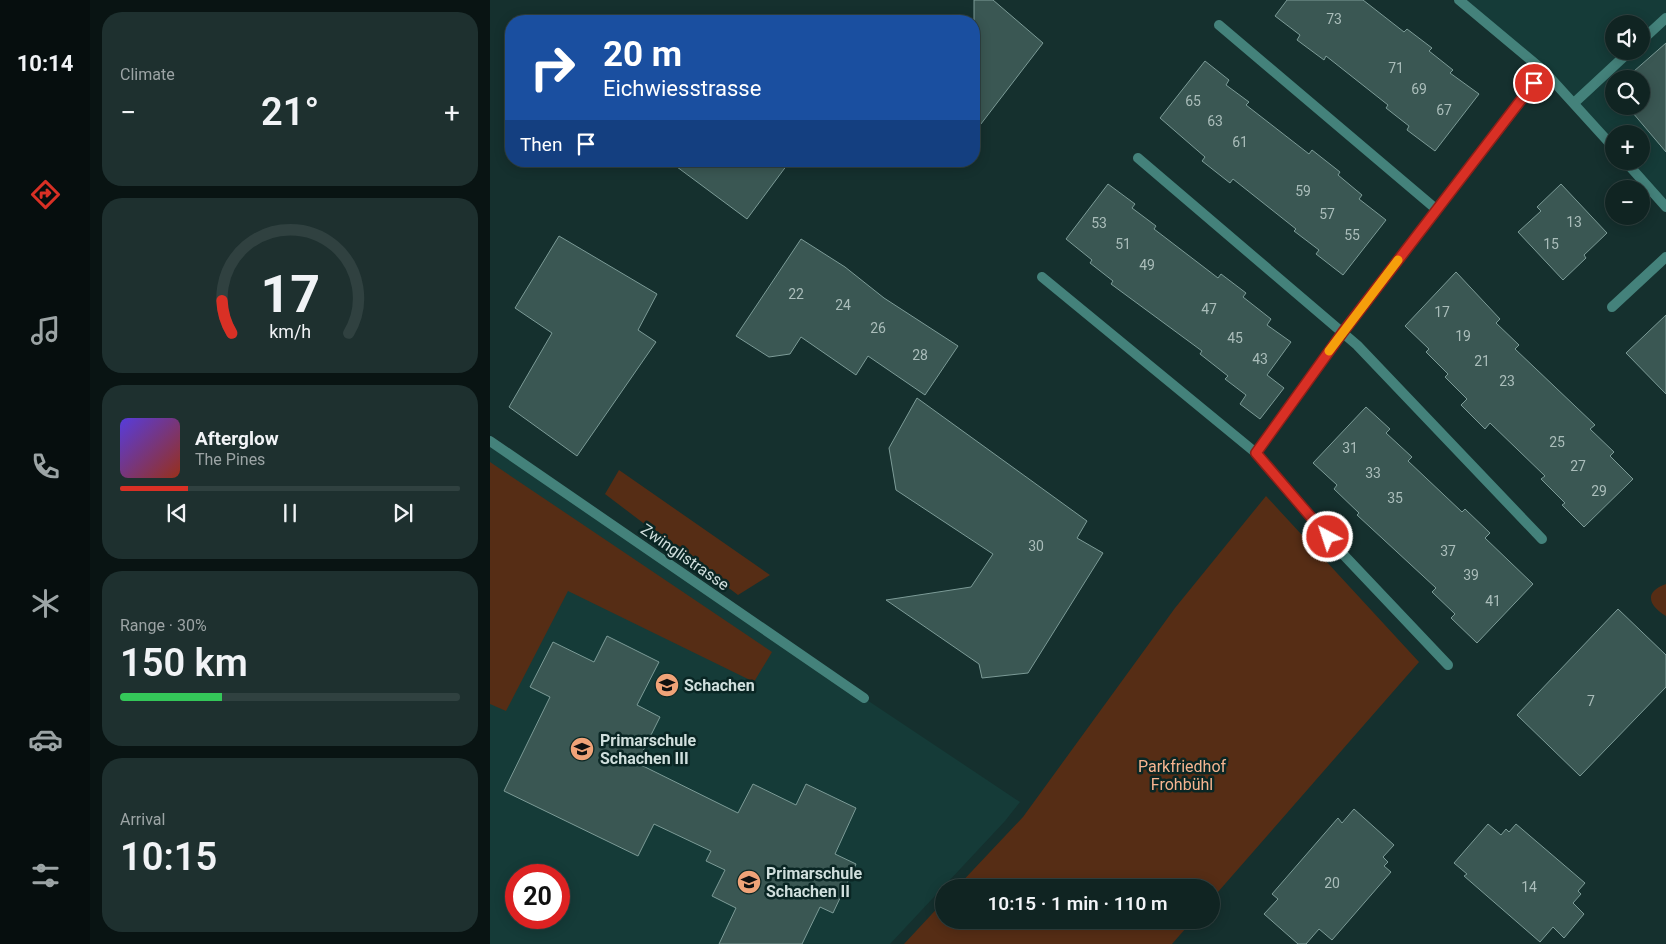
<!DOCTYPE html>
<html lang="en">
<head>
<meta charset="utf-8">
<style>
	body { margin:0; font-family:Roboto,sans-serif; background:#1e302f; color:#f1f3f6; height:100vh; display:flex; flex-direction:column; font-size:19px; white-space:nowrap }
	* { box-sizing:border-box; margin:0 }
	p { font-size:16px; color:#9ca4a5 }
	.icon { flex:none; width:28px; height:28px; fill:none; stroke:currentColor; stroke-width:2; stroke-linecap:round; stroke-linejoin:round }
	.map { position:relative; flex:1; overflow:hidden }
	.side { display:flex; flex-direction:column; gap:12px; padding:12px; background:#091413; width:400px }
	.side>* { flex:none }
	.hud { position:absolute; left:15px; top:15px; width:475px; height:152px; border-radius:20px; box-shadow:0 2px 12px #0003,0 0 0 1px #304140; background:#1a4fa0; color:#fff; overflow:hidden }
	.buttons { position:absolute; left:1115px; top:15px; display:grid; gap:10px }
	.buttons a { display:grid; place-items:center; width:45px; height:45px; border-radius:50%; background:#102422; box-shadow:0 2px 12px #0003,0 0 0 1px #304140; font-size:25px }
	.speed { position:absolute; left:15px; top:864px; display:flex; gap:10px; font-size:25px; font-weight:700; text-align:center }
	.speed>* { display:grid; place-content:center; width:65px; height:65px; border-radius:50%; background:#102422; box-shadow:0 2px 12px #0003,0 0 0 1px #304140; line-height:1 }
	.speed .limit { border:8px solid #d22; background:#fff; color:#111 }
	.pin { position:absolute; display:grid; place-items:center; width:42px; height:42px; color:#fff; margin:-21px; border:2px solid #fff; border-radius:50%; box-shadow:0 1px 5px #0007 }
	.me { position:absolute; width:55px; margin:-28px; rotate:320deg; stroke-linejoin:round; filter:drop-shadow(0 0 4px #0008) }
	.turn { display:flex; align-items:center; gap:18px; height:105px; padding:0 15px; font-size:22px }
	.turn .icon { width:65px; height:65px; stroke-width:2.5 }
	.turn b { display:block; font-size:35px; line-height:42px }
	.then { display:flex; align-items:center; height:48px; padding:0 15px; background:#0003; gap:10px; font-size:19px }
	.big { font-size:38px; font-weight:600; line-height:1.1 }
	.side .widget { flex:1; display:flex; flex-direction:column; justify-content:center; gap:8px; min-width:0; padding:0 18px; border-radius:20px; background:#1e302f }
	.side .dial { align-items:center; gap:0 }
	.dial svg { height:130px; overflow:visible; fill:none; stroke:#304140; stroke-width:7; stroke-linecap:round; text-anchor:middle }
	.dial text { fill:#f1f3f6; stroke:none }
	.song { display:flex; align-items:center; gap:15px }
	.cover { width:60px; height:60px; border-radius:8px; background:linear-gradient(135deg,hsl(250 70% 55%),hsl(10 70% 35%)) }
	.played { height:5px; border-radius:2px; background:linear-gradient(90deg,#d93025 20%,#304140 20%) }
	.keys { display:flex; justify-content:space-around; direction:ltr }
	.heat { display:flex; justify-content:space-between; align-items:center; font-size:28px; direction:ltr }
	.charge { height:8px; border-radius:4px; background:linear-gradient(90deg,#34c759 30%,#304140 0) }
	.trip { position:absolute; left:445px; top:879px; width:285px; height:50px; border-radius:25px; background:#102422; box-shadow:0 2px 12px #0003,0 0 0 1px #304140; font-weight:600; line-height:50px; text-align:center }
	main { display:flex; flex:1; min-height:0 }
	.tab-bar { display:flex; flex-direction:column; width:90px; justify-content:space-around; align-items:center; background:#060e0e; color:#9ca4a5 }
	.tab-bar .icon { width:35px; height:35px }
	.tab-bar .current { color:#d93025 }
	.tab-bar b { font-size:22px; color:#f1f3f6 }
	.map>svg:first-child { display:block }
</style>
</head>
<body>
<main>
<nav class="tab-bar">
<b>10:14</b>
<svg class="icon current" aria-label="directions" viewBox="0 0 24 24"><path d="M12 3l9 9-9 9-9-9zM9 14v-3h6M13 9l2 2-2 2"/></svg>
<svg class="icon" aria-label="music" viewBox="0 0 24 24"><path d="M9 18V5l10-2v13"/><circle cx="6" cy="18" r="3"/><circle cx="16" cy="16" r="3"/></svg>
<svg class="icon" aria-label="phone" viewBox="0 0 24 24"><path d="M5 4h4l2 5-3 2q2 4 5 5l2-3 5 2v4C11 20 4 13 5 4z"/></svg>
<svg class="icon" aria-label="climate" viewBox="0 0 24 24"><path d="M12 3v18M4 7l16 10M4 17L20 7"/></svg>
<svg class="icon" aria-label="car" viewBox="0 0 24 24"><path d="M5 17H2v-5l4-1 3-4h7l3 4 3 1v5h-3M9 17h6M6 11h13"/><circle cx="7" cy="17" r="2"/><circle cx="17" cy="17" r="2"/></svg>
<svg class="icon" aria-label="filters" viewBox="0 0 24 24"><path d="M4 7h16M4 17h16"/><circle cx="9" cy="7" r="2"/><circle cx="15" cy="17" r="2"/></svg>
</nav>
<section class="side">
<div class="widget"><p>Climate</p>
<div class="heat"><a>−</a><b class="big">21°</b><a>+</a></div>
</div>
<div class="widget dial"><svg viewBox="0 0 100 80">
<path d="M14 69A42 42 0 1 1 86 69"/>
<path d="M14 69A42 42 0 0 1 8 49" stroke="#d93025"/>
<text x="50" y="56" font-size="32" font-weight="700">17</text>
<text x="50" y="72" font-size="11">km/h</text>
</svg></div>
<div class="widget">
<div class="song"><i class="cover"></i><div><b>Afterglow</b><p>The Pines</p></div></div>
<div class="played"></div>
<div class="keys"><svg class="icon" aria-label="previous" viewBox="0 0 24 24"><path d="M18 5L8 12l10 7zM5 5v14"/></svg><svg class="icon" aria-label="pause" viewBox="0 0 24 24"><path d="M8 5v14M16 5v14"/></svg><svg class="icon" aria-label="next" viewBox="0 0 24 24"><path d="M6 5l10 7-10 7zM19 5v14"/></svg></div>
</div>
<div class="widget"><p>Range · 30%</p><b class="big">150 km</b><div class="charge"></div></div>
<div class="widget"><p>Arrival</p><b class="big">10:15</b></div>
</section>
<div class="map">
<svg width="1176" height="944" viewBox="0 0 1176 944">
	<rect width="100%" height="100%" fill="#15302e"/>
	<path fill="#153b38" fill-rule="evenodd" d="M 969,0 L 1176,0 L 1176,207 L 1135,161 L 1151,161 L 1151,134 L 1124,134 L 1124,148 L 1070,88 ZM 1124,24 L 1151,24 L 1151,51 L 1124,51 ZM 1124,79 L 1151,79 L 1151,106 L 1124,106 Z
		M 0,441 L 374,698 L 530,802 L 515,821 L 400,944 L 0,944 ZM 26,875 L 69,875 L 69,918 L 26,918 Z"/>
	<path fill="#562d15" d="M 0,462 L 282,652 L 264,682 L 78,591 L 16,711 L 0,704 Z
		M 129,470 L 280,575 L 248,595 L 115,494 Z
		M 776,496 L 929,662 L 721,900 L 721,888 L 467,887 L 533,817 L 685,608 Z
		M 1176,584 L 1176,616 C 1159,606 1153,592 1176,584 Z
		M 454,901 L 454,920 L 703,920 L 682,944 L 414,944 Z"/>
	<path fill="#3a5753" stroke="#7c9b97" d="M 484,0 L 503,0 L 553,43 L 484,133 Z
		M 797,0 L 873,0 L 914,32 L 917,29 L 942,48 L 939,51 L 963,70 L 960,73 L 989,94 L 945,151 L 917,130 L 919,126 L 896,108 L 898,105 L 836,56 L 834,60 L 807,40 L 810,35 L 785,16 Z
		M 1176,43 L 1176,152 L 1137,106 L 1151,106 L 1151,79 L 1135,79 Z
		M 715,61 L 739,80 L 736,85 L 759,102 L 756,105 L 819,154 L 822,150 L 850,172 L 848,175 L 872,195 L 869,199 L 896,220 L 853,275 L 826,254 L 829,250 L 804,231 L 806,229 L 743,179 L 740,183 L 712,161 L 715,157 L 670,118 Z
		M 179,161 L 300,161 L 257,219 Z
		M 618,184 L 645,204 L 642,208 L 666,226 L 664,229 L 728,278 L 731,274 L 756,293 L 753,297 L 781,319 L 777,325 L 801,342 L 777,375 L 794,388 L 770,419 L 750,404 L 756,395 L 735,379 L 738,376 L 710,354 L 712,351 L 621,284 L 623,281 L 600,263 L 602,260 L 576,239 Z
		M 1071,184 L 1117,233 L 1094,255 L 1096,258 L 1073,280 L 1028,232 L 1051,211 L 1047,207 Z
		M 69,236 L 167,294 L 148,330 L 166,342 L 87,456 L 19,407 L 62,333 L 25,308 Z
		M 311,239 L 355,267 L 394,298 L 468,346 L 435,395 L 378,356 L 366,375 L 311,337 L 300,354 L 279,357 L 246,336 Z
		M 966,272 L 1010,319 L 1006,323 L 1029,345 L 1025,349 L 1105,425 L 1100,429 L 1124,452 L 1120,456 L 1143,479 L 1094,527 L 1072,505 L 1075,503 L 1051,479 L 1055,476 L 1000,423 L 995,429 L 971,405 L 977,399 L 955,377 L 958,374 L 936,352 L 939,349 L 915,326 Z
		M 1176,315 L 1176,394 L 1136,353 Z
		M 427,398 L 597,521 L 587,538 L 613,553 L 538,673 L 492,678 L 489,664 L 396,600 L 481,587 L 503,554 L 406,490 L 399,448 Z
		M 876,407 L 900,429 L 896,433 L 922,457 L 918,461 L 972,512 L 975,509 L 1000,533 L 995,538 L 1043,584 L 987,643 L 961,618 L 965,614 L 942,592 L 946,588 L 867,515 L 869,513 L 844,489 L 847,485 L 823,463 Z
		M 1128,609 L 1176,655 L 1176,687 L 1090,776 L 1027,715 Z
		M 117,636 L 169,662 L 147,705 L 170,717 L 147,763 L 248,813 L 263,784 L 306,805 L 316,784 L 366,808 L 345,854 L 366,864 L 343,913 L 330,907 L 312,944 L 229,944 L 246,908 L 222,896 L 235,870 L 216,861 L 221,851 L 164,824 L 148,856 L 14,791 L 60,697 L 40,687 L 63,642 L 104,662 Z
		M 864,809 L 904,845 L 893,857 L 898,862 L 894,866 L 901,872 L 842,940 L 829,929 L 816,944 L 808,944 L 774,914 L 788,899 L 782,894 L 848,818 L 852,823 Z
		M 998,824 L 1011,835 L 1016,829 L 1019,832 L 1026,824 L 1095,883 L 1088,891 L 1091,894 L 1083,903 L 1094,914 L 1074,938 L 1063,927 L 1050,942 L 974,876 L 977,874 L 964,863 Z"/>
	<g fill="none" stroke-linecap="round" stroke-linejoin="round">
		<path stroke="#44827b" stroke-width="10" d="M 729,25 L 946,209
			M 1151,41 L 1176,18
			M 1084,103 L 1140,51
			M 648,158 L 867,345 L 1052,539
			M 552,277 L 766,453 L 849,550 L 958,665
			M 1122,307 L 1176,257"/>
		<path stroke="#44827b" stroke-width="10" d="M 969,0 L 1054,71 L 1124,148
			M 1135,161 L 1176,207
			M 0,441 L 374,698
			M 766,453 L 853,332 L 1054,71"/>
	</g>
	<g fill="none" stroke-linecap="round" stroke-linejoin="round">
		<g stroke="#8d1f18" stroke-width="12">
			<path id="route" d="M 838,537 L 766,453 L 853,332 L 1044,83"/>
		</g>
		<use href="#route" stroke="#d93025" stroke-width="9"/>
		<path stroke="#f59e0b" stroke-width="9" d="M 839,351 L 908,260"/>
	</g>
	<defs>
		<g id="school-disc" transform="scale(1.25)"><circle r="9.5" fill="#f0a378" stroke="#0a2624"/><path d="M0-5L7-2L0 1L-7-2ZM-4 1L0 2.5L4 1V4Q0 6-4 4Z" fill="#111"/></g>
	</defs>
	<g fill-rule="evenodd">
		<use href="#school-disc" x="177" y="685"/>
		<use href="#school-disc" x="92" y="749"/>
		<use href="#school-disc" x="259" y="882"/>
	</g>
	<g text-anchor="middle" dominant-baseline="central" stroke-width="5" stroke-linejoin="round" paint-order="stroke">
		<g font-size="14" fill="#aabdba">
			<text x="844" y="19">73</text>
			<text x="906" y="68">71</text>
			<text x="929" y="89">69</text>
			<text x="703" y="101">65</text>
			<text x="954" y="110">67</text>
			<text x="725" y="121">63</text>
			<text x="750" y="142">61</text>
			<text x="813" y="191">59</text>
			<text x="837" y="214">57</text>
			<text x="1084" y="222">13</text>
			<text x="609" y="223">53</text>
			<text x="862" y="235">55</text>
			<text x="633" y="244">51</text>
			<text x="1061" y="244">15</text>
			<text x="657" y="265">49</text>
			<text x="306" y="294">22</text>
			<text x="353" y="305">24</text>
			<text x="719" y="309">47</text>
			<text x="952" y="312">17</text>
			<text x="388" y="328">26</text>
			<text x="973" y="336">19</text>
			<text x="745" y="338">45</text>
			<text x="430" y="355">28</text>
			<text x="770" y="359">43</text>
			<text x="992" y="361">21</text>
			<text x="1017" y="381">23</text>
			<text x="1067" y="442">25</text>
			<text x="860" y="448">31</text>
			<text x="1088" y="466">27</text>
			<text x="883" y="473">33</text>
			<text x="1109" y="491">29</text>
			<text x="905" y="498">35</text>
			<text x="546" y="546">30</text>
			<text x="958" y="551">37</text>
			<text x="981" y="575">39</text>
			<text x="1003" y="601">41</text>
			<text x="1101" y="701">7</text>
			<text x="842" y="883">20</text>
			<text x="1039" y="887">14</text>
		</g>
		<g font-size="16" fill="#d0dfdd" stroke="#0a2624">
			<text transform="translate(195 557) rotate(35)">Zwinglistrasse</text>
		</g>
		<g font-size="16" font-weight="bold" fill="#d0dfdd" stroke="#0a2624" text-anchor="start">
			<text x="194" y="685">Schachen</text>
			<text x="110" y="740">Primarschule<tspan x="110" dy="18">Schachen III</tspan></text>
			<text x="276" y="873">Primarschule<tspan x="276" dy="18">Schachen II</tspan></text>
		</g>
		<g font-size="16" fill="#f6b490" stroke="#0a2624">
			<text x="692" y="766">Parkfriedhof<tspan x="692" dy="18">Frohbühl</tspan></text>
		</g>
	</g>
</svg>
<div class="buttons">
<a><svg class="icon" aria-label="sound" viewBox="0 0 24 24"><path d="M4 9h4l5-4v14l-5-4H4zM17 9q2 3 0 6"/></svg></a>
<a><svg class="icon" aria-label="search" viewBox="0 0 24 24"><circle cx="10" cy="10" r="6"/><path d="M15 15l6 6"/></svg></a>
<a>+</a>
<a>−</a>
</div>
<div class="speed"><div class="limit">20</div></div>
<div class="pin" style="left:1044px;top:83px;background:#d93025"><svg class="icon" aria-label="arrive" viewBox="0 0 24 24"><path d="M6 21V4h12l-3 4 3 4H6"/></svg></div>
<svg class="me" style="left:838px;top:537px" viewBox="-20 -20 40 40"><circle r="17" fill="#d93025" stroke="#fff" stroke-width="3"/><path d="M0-11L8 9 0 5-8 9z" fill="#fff"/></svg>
<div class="trip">10:15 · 1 min · 110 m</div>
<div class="hud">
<div class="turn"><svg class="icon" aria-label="right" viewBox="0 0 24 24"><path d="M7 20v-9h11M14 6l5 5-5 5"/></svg><div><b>20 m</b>Eichwiesstrasse</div></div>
<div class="then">Then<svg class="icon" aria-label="arrive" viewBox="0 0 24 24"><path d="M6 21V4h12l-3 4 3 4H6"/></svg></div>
</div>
</div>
</main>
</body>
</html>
